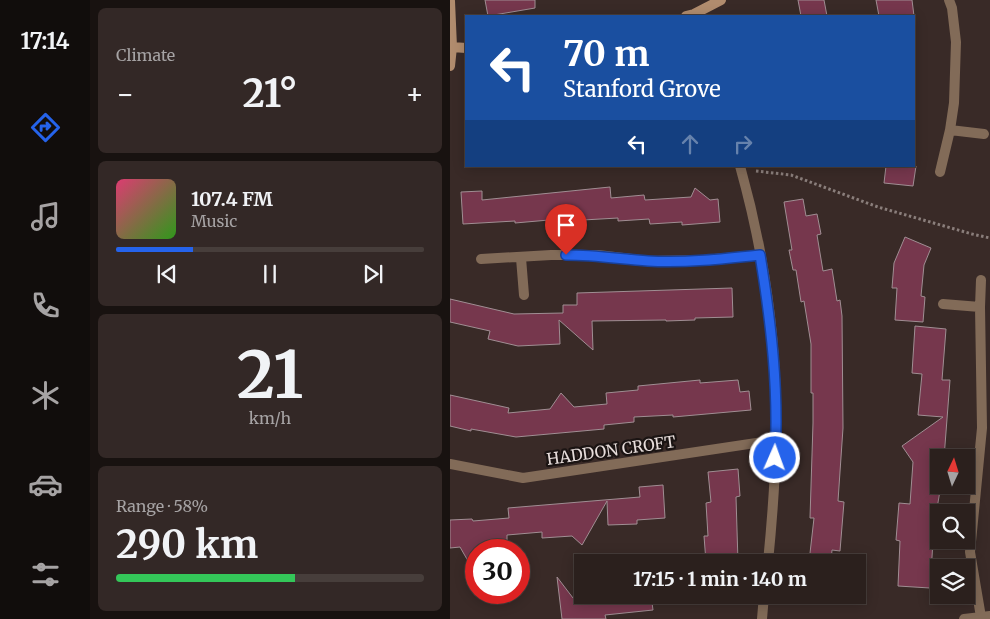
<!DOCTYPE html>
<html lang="en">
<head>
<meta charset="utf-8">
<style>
	body { margin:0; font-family:Merriweather,serif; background:#332826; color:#f1f3f6; height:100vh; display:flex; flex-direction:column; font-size:19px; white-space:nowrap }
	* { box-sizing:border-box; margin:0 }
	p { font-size:16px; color:#a6a3a4 }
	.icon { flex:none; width:28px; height:28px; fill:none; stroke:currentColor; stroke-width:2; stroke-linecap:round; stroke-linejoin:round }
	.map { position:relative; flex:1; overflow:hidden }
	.drawer { display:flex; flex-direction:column; gap:8px; padding:8px; background:#181210; width:360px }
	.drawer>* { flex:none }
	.hud { position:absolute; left:15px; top:15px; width:450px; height:152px; border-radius:0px; box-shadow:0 2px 12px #0003,0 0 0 1px #473e3b; background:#1a4fa0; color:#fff; overflow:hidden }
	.needle { width:32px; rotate:4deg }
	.controls { position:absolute; left:480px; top:449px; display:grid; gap:10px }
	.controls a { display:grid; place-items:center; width:45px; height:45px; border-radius:0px; background:#2b201d; box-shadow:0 2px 12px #0003,0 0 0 1px #473e3b; font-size:25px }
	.speed { position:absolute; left:15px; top:539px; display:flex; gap:10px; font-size:25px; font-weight:700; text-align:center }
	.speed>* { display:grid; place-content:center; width:65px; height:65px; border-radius:50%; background:#2b201d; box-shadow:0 2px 12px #0003,0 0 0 1px #473e3b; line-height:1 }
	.speed .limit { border:8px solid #d22; background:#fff; color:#111 }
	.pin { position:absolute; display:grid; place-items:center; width:42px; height:42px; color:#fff; margin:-51px -21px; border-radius:50% 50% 50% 0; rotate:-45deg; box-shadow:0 0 5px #0007 }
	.pin .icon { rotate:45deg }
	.me { position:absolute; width:55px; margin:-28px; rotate:2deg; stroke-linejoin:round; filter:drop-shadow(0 0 4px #0008) }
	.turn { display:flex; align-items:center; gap:18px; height:105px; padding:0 15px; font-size:22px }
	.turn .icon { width:65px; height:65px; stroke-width:2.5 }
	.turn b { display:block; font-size:35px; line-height:42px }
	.lanes { display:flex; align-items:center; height:48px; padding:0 15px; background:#0003; justify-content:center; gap:25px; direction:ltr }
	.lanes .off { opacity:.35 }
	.big { font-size:38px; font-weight:700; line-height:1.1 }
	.drawer .card { flex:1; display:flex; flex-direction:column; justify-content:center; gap:8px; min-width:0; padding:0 18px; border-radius:8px; background:#332826 }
	.drawer .dial { align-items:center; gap:0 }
	.dial b { font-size:65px; line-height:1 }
	.song { display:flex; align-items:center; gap:15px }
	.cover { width:60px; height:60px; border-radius:8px; background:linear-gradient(135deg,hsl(340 70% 55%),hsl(110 70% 35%)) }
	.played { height:5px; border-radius:2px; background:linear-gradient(90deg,#2563eb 25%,#473e3b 25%) }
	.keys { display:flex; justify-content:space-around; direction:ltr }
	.heat { display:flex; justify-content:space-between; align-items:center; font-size:28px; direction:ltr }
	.charge { height:8px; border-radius:4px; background:linear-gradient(90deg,#34c759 58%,#473e3b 0) }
	.trip { position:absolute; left:124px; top:554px; width:292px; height:50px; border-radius:0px; background:#2b201d; box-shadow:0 2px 12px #0003,0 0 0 1px #473e3b; font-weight:700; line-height:50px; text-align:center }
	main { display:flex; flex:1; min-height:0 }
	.tabs { display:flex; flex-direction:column; width:90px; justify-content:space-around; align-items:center; background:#110d0c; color:#a6a3a4 }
	.tabs .icon { width:35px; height:35px }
	.tabs .active { color:#2563eb }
	.tabs b { font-size:22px; color:#f1f3f6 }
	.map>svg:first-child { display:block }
</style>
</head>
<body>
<main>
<nav class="tabs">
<b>17:14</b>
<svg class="icon active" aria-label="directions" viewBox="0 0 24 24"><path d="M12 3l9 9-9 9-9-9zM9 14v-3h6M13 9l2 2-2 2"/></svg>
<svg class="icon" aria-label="music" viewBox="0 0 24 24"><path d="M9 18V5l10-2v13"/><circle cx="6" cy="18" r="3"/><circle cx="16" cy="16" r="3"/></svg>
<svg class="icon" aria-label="phone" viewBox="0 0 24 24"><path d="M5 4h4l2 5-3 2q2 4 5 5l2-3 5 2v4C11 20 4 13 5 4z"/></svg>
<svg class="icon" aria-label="climate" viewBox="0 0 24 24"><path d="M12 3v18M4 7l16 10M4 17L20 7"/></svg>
<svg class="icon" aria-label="car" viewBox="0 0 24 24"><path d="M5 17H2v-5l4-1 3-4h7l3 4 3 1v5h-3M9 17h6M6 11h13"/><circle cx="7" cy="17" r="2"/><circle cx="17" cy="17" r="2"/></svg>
<svg class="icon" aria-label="filters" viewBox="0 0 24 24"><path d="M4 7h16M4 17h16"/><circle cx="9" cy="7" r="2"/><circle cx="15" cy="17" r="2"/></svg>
</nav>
<section class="drawer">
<div class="card"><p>Climate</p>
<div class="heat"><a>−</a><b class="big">21°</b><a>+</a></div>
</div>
<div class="card">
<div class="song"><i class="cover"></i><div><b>107.4 FM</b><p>Music</p></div></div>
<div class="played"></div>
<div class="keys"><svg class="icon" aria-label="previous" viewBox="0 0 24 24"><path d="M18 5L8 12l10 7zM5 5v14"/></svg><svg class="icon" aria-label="pause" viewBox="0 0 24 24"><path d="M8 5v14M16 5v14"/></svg><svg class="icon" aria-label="next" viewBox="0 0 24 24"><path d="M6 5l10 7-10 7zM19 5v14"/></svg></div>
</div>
<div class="card dial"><b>21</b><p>km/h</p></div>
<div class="card"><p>Range · 58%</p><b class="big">290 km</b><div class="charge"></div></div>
</section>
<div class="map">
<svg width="540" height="619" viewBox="0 0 540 619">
	<rect width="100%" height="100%" fill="#392a27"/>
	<path fill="#76374d" stroke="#a08e93" d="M 35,0 L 85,0 L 85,8 L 38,16 Z
		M 348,0 L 374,0 L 377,16 L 351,16 Z
		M 426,0 L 462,0 L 464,16 L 429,16 Z
		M 436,166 L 466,166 L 463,186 L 434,183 Z
		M 160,187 L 161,198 L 194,195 L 195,200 L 241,197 L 245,188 L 260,200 L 268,199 L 270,222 L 232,225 L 232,222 L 200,224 L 199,219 L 168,221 L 168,218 L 133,220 L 133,217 L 65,223 L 65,221 L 13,224 L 11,192 L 32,191 L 32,200 Z
		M 353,199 L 356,216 L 367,214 L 371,234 L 367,235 L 373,271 L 382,269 L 387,301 L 390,300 L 392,316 L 393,428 L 388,501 L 394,502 L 390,551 L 382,550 L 381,562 L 359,562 L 364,518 L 360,518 L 363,423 L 363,393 L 361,393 L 361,344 L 354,301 L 351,302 L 346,270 L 343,270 L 339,250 L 342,250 L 334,202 Z
		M 455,237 L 481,248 L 474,265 L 471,296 L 475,297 L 473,322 L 445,320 L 447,288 L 442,288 L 444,263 Z
		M 282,288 L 283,317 L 245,318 L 245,320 L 216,321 L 216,320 L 142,321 L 143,350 L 109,320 L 110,344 L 68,346 L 38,339 L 40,331 L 0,322 L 0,299 L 64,314 L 113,313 L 113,305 L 127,305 L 127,293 Z
		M 465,326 L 496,329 L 492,380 L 500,380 L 494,458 L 489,458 L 489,485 L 491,485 L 484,526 L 480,588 L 448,586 L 450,541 L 446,540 L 449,503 L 460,504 L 463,462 L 452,446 L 493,417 L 468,415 L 472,374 L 462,373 Z
		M 250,380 L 250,383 L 288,380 L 290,392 L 299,391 L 301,410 L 223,417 L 223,415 L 184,417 L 184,422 L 154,425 L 154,429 L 66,437 L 21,429 L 21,431 L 0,426 L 0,395 L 59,408 L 58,413 L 100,409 L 111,393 L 124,407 L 157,404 L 156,393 L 188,390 L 188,386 Z
		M 288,469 L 290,496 L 286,497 L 288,562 L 256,562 L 254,536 L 258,536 L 256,503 L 261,502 L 258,472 Z
		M 213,485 L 215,518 L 187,520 L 187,524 L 158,525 L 157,501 L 132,545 L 122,536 L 92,538 L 92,532 L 57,535 L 57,545 L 26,547 L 18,561 L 10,547 L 0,548 L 0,520 L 22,519 L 23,521 L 59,518 L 58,508 L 190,497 L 189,487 Z
		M 107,577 L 123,598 L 166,595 L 201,595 L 203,610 L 155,615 L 156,619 L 112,619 Z"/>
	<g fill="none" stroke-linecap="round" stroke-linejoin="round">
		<path stroke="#8a7e7b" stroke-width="3" stroke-dasharray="2.5 2.5" stroke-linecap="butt" d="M 306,171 L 341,175 L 428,207 L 522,234 L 540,238"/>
		<path stroke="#826b58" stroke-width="10" d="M 500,130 L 534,134
			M 290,166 C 315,255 328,349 326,441 C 325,482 322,522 318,562
			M 490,172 L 500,130 L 504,103 L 506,42 L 502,8 L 499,0
			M 71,258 L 74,295
			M 31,259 L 101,255 L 148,255 L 199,261 L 253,260 L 310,255
			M 493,304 L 530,307
			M 0,464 L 73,478 L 326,440
			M 531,617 L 520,552 L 532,428 L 530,307 L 531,280
			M 312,619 L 314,595
			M 514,619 L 540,616"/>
		<path stroke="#b18c6e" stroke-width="10" d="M 0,1 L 2,47 L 0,66
			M 236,16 L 244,14 L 271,0
			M 2,47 L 16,48"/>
	</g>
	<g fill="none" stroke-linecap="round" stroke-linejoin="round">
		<g stroke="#184099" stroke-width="12">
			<path id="route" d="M 116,255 C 145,255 170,259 198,261 C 235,263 273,259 310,255 C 321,322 329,390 325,458"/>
		</g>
		<use href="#route" stroke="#2563eb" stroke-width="9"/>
	</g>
	<g text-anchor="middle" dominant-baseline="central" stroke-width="4.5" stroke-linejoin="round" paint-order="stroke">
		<g font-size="16" fill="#e7dddb" stroke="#1b1413">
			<text transform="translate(161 450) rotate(-8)">HADDON CROFT</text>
		</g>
	</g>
</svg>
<div class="controls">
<a><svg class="needle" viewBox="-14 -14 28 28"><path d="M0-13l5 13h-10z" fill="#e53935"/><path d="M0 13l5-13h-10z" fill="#a6a3a4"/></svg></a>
<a><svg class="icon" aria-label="search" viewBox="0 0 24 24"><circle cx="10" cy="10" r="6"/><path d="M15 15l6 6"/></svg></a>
<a><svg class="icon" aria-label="layers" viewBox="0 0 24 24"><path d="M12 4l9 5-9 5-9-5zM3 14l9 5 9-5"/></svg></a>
</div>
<div class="speed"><div class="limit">30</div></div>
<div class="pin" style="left:116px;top:255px;background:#d93025"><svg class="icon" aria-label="arrive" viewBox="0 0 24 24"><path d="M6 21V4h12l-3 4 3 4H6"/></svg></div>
<svg class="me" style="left:325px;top:458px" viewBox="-20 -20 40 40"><circle r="17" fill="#2563eb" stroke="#fff" stroke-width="3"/><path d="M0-11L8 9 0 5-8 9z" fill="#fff"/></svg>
<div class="trip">17:15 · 1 min · 140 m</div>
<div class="hud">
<div class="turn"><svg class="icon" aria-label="left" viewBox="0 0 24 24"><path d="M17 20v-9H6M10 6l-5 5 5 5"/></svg><div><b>70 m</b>Stanford Grove</div></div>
<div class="lanes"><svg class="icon" aria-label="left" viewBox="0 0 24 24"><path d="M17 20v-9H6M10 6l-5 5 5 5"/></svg><svg class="icon off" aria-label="ahead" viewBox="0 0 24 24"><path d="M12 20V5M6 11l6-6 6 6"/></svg><svg class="icon off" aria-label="right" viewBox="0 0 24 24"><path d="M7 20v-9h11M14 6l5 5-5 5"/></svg></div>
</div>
</div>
</main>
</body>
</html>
